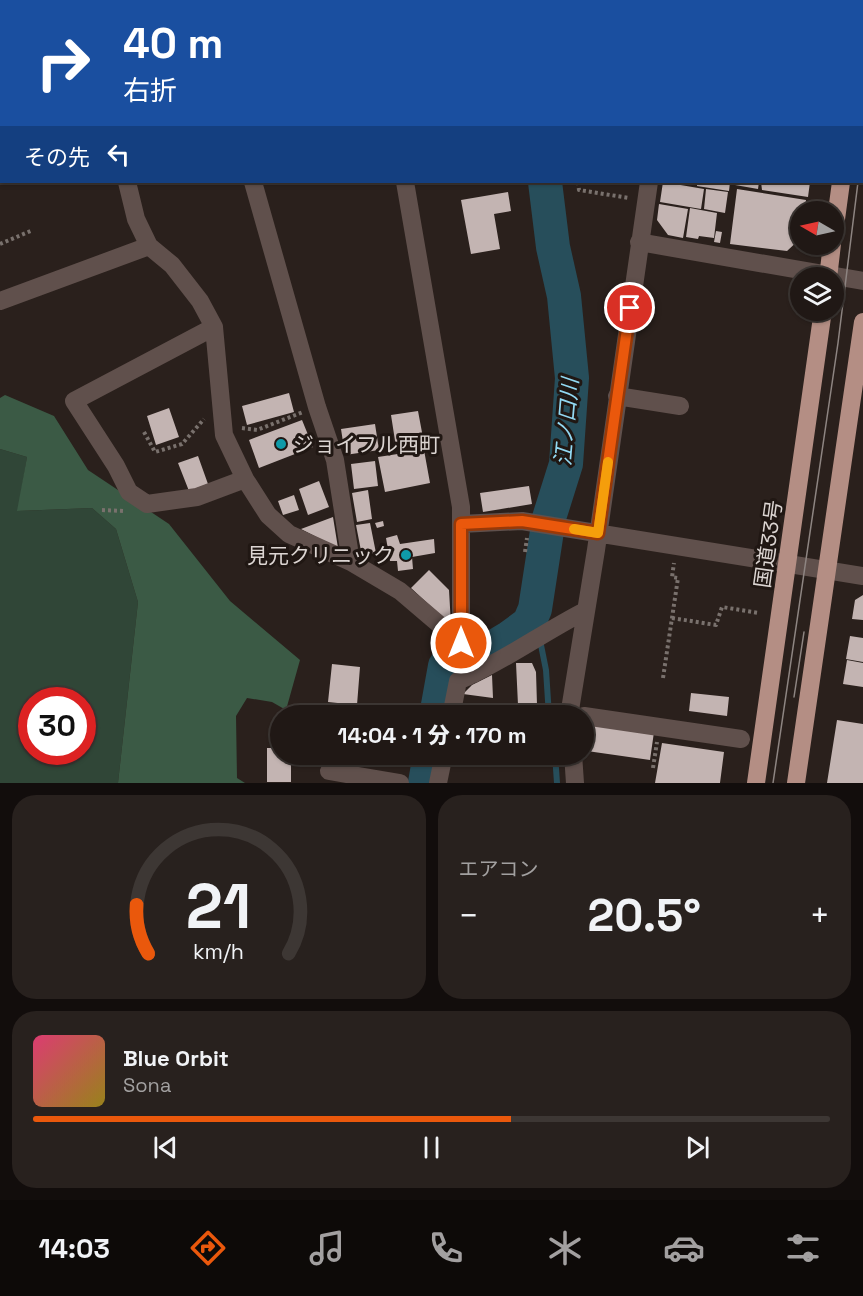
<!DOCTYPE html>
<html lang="ja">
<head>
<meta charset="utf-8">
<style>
	body { margin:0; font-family:"Space Grotesk","Noto Sans JP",sans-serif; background:#28211e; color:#f1f3f6; height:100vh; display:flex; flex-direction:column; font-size:22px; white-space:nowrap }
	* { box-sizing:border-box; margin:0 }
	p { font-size:20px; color:#a2a0a0 }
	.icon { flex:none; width:33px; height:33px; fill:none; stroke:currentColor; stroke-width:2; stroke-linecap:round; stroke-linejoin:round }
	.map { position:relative; height:783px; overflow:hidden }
	.drawer { display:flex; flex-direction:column; gap:12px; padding:12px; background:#120d0c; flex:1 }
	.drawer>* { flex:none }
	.guide { position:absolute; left:0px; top:0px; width:864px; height:183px; box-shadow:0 2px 4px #0004,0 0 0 2px #3d3734; background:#1a4fa0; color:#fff; overflow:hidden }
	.needle { width:39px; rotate:279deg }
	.controls { position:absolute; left:790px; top:201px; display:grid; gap:12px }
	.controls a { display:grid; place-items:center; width:54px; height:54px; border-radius:50%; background:#201815; box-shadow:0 2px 4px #0004,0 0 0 2px #3d3734; font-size:30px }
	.speed { position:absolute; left:18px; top:687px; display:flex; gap:12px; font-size:30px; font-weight:700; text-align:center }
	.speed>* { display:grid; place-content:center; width:78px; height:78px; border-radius:50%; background:#201815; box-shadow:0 2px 4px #0004,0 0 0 2px #3d3734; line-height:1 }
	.speed .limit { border:9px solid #d22; background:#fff; color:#111 }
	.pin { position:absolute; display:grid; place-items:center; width:51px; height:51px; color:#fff; margin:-26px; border:3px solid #fff; border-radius:50%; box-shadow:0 2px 6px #0007 }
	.me { position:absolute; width:66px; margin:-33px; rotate:0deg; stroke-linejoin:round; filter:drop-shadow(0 0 4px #0008) }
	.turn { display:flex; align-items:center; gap:21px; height:126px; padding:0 24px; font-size:27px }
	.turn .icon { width:78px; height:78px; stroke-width:2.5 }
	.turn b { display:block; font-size:42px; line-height:51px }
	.then { display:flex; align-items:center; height:57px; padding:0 24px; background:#0003; gap:12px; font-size:22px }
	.big { font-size:45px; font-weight:800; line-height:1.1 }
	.drawer .tile { flex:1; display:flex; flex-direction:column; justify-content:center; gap:9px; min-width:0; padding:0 21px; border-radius:24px; background:#28211e }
	.drawer .dial { align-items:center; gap:0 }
	.dial svg { height:156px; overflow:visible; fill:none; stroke:#3d3734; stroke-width:7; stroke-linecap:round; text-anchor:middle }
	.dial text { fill:#f1f3f6; stroke:none }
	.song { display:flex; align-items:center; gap:18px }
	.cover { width:72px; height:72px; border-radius:9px; background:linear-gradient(135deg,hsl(340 70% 55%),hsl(50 70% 35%)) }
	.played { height:6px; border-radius:3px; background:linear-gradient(90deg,#ea580c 60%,#3d3734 60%) }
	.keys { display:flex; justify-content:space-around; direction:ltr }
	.heat { display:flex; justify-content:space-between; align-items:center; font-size:33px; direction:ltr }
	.drawer .tiles { flex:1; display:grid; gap:12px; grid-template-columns:1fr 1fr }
	.tile:last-child { grid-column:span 2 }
	.trip { position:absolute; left:270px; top:705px; width:324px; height:60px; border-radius:30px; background:#201815; box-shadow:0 2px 4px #0004,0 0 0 2px #3d3734; font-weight:800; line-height:60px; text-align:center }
	.tab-bar { display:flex; height:96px; justify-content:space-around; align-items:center; background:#0d0a08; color:#a2a0a0 }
	.tab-bar .icon { width:42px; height:42px }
	.tab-bar .active { color:#ea580c }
	.tab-bar b { font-size:27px; color:#f1f3f6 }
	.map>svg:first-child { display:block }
</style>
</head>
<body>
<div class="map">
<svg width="863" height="783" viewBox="0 0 863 783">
	<rect width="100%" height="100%" fill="#2a201c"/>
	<path fill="#304637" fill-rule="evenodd" d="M 543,0 L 668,0 L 668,2 Z
		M 0,449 L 27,457 L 18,511 L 92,508 L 116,529 L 138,602 L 118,783 L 0,783 ZM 32,700 L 82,700 L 82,752 L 32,752 Z"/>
	<path fill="#3b5a45" d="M 5,395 L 54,416 L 88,470 L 169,524 L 230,601 L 300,660 L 286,710 L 272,702 L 247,698 L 236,716 L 237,778 L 245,783 L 118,783 L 138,602 L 116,529 L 92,508 L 17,511 L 27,457 L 0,449 L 0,398 Z"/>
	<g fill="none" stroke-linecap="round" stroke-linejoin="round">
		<path stroke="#274e5b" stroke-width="6" d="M 529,623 L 541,645 L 546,670 L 549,716
			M 555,754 L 557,783"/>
		<path stroke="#274e5b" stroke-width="34" d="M 532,0 L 532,2
			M 436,716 L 445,666 L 495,646 L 510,637 L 529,623 L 535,609 L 549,518 L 566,464 L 572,378 L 564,296 L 553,247 L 545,182
			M 425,783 L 430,754"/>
	</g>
	<path fill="#c3b4b2" d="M 663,182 L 704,189 L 701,209 L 660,202 Z
		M 697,182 L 730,182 L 729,191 L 697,186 Z
		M 735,182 L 759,182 L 758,189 L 735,185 Z
		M 761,182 L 810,182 L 808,197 L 762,190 Z
		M 706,189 L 728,192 L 725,213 L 704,209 Z
		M 737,189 L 806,200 L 805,212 L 801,212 L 801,238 L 787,251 L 730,244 Z
		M 508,192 L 511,211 L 494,214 L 500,249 L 471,254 L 461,200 Z
		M 659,204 L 688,209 L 683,238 L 668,235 L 657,220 Z
		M 690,208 L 717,213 L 714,238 L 699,236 L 698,239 L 686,237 Z
		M 716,231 L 722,232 L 720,243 L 714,242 Z
		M 289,393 L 294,412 L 247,425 L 242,406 Z
		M 169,408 L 179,437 L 156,445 L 147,416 Z
		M 418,411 L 424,443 L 396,447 L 391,415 Z
		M 302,420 L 313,447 L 259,468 L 249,440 Z
		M 375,424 L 379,450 L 345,455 L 341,429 Z
		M 424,450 L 430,483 L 385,492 L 378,457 Z
		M 198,456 L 208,484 L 189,491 L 178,463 Z
		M 375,461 L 378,486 L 354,489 L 351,464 Z
		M 319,481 L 329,507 L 308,515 L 299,489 Z
		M 529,486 L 532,504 L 483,512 L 480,493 Z
		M 368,490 L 372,519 L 357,522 L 352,493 Z
		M 294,495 L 299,510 L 283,515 L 278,501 Z
		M 333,517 L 338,548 L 301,529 Z
		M 383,521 L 384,526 L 377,528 L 375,523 Z
		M 370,523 L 376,553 L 362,556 L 356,525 Z
		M 397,535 L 400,544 L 434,539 L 435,553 L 412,557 L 413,569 L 398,571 L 397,561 L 390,561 L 386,538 Z
		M 429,570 L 449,590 L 451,625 L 411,588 Z
		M 863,595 L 863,620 L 852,619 L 855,600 Z
		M 850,636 L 863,638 L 863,662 L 846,659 Z
		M 847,660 L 863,663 L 863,687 L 843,684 Z
		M 516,663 L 532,663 L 536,672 L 537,705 L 518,705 Z
		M 332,664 L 360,667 L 357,705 L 328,702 Z
		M 492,675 L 493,698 L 463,694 L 472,685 Z
		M 691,693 L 729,697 L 727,716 L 689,711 Z
		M 305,707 L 328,708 L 327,716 L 305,716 Z
		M 837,720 L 863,724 L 863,783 L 827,783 Z
		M 591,723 L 654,732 L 650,760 L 587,751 Z
		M 662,743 L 724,752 L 720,783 L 655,783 Z
		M 267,748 L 280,748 L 280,754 L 291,754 L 291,782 L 267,782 Z"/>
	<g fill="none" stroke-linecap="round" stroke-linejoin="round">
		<path stroke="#79716d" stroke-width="4" stroke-dasharray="3 3" stroke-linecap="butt" d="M 572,0 L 572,2
			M 634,0 L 637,2
			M 608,2 L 608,0
			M 578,182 L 579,190 L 629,198
			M 0,244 L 33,230
			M 242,428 L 257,430 L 303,412
			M 144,432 L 155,452 L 182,444 L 204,419
			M 102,510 L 125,511
			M 525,552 L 527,538
			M 672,618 L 716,625 L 722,607 L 759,613
			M 663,678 L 678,578 L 672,577 L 674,563
			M 653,768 L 657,742"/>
		<path stroke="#60504c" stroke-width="18" d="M 8,0 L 8,2
			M 207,0 L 207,2
			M 372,0 L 372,2
			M 170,2 L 171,0
			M 677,2 L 677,0
			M 0,83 L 2,83
			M 862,122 L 863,122
			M 127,182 L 136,219 L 149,246 L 172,265 L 200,301 L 214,327 L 224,435 L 245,479 L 268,515 L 289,534 L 351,562 L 400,591 L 461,643
			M 253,182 L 317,407 L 335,460 L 351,562
			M 405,182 L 461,507 L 461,643 L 474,674
			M 639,242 L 863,281
			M 0,301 L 149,246
			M 214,327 L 74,401 L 116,466 L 129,492 L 147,504 L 197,497 L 245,479
			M 617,396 L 680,406
			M 461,524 L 522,521 L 863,576
			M 427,713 L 451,716
			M 451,716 L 458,681 C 503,662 542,633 585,611
			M 569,716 L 596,550 L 649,182
			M 584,716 L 741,739
			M 573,754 L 575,783
			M 329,771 L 400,783
			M 438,783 L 444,754"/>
		<path stroke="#b48e84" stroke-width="18" d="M 862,38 L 863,35
			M 834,234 L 841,182
			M 828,278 L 832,244
			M 756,783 L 823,310
			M 796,783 L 863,322"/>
		<path stroke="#8e8582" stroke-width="1.5" d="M 862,148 L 863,144
			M 794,697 L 804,632
			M 773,783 L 838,343 L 858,182"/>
	</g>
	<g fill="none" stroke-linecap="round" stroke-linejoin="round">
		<g stroke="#983908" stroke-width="15">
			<path id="route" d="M 461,643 L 461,524 L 522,521 L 598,533 L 630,308"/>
		</g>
		<use href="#route" stroke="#ea580c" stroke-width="10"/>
		<path stroke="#f59e0b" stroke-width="10" d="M 574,529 L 598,533 L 608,462"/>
	</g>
	<g fill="#0f9aa8" stroke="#201713" stroke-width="2">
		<circle cx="281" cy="444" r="6"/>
		<circle cx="406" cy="555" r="6"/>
	</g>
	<g text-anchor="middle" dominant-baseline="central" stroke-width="6" stroke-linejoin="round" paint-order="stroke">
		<g font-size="21" fill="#dcd5d2" stroke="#201713" text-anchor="start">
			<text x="293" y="444">ジョイフル西町</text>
			<text x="394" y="555" text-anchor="end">見元クリニック</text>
		</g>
		<g font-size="21" fill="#dcd5d2" stroke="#201713">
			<text transform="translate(768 544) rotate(-82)">国道33号</text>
		</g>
		<g font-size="22" font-style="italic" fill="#92d9f3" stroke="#201713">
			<text transform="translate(566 422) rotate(-85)">江ノ口川</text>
		</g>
	</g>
</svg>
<div class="controls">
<a><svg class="needle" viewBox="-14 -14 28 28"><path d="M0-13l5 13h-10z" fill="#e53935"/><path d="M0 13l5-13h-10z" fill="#a2a0a0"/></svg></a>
<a><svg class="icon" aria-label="layers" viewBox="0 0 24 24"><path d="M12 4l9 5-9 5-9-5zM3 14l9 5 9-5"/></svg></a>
</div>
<div class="speed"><div class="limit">30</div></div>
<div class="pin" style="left:630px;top:308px;background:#d93025"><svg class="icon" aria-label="arrive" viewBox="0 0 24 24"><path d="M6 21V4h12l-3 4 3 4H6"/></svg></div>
<svg class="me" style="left:461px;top:643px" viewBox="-20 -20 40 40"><circle r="17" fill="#ea580c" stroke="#fff" stroke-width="3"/><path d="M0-11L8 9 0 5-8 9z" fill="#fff"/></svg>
<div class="trip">14:04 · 1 分 · 170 m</div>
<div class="guide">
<div class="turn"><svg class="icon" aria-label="right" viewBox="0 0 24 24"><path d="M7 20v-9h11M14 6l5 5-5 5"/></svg><div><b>40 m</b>右折</div></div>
<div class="then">その先<svg class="icon" aria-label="left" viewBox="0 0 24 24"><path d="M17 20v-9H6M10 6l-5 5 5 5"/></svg></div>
</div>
</div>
<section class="drawer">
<div class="tiles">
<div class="tile dial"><svg viewBox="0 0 100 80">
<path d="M14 69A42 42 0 1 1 86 69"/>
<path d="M14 69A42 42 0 0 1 8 44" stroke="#ea580c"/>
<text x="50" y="56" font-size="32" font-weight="700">21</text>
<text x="50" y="72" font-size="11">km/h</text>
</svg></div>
<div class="tile"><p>エアコン</p>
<div class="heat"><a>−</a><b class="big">20.5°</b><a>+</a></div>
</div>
<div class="tile">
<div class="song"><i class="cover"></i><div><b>Blue Orbit</b><p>Sona</p></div></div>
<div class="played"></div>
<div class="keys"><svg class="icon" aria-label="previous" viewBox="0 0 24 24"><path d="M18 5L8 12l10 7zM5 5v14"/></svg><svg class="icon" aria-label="pause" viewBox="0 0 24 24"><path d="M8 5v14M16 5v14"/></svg><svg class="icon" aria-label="next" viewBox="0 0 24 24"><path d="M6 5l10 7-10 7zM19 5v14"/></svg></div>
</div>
</div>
</section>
<nav class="tab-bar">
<b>14:03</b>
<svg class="icon active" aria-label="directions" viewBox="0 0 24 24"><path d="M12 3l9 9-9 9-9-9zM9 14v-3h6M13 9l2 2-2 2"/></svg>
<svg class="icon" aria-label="music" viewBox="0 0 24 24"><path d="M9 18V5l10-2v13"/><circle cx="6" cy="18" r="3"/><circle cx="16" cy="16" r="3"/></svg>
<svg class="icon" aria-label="phone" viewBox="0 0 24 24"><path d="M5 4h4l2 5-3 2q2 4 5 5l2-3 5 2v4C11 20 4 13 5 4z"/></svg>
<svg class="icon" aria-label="climate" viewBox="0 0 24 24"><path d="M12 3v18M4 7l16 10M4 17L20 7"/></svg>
<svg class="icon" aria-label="car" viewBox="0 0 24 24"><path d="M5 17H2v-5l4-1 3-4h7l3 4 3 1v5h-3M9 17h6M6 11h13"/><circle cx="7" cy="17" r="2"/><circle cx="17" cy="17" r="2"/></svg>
<svg class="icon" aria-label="filters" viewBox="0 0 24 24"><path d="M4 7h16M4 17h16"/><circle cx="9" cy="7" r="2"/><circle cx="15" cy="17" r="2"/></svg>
</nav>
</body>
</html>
